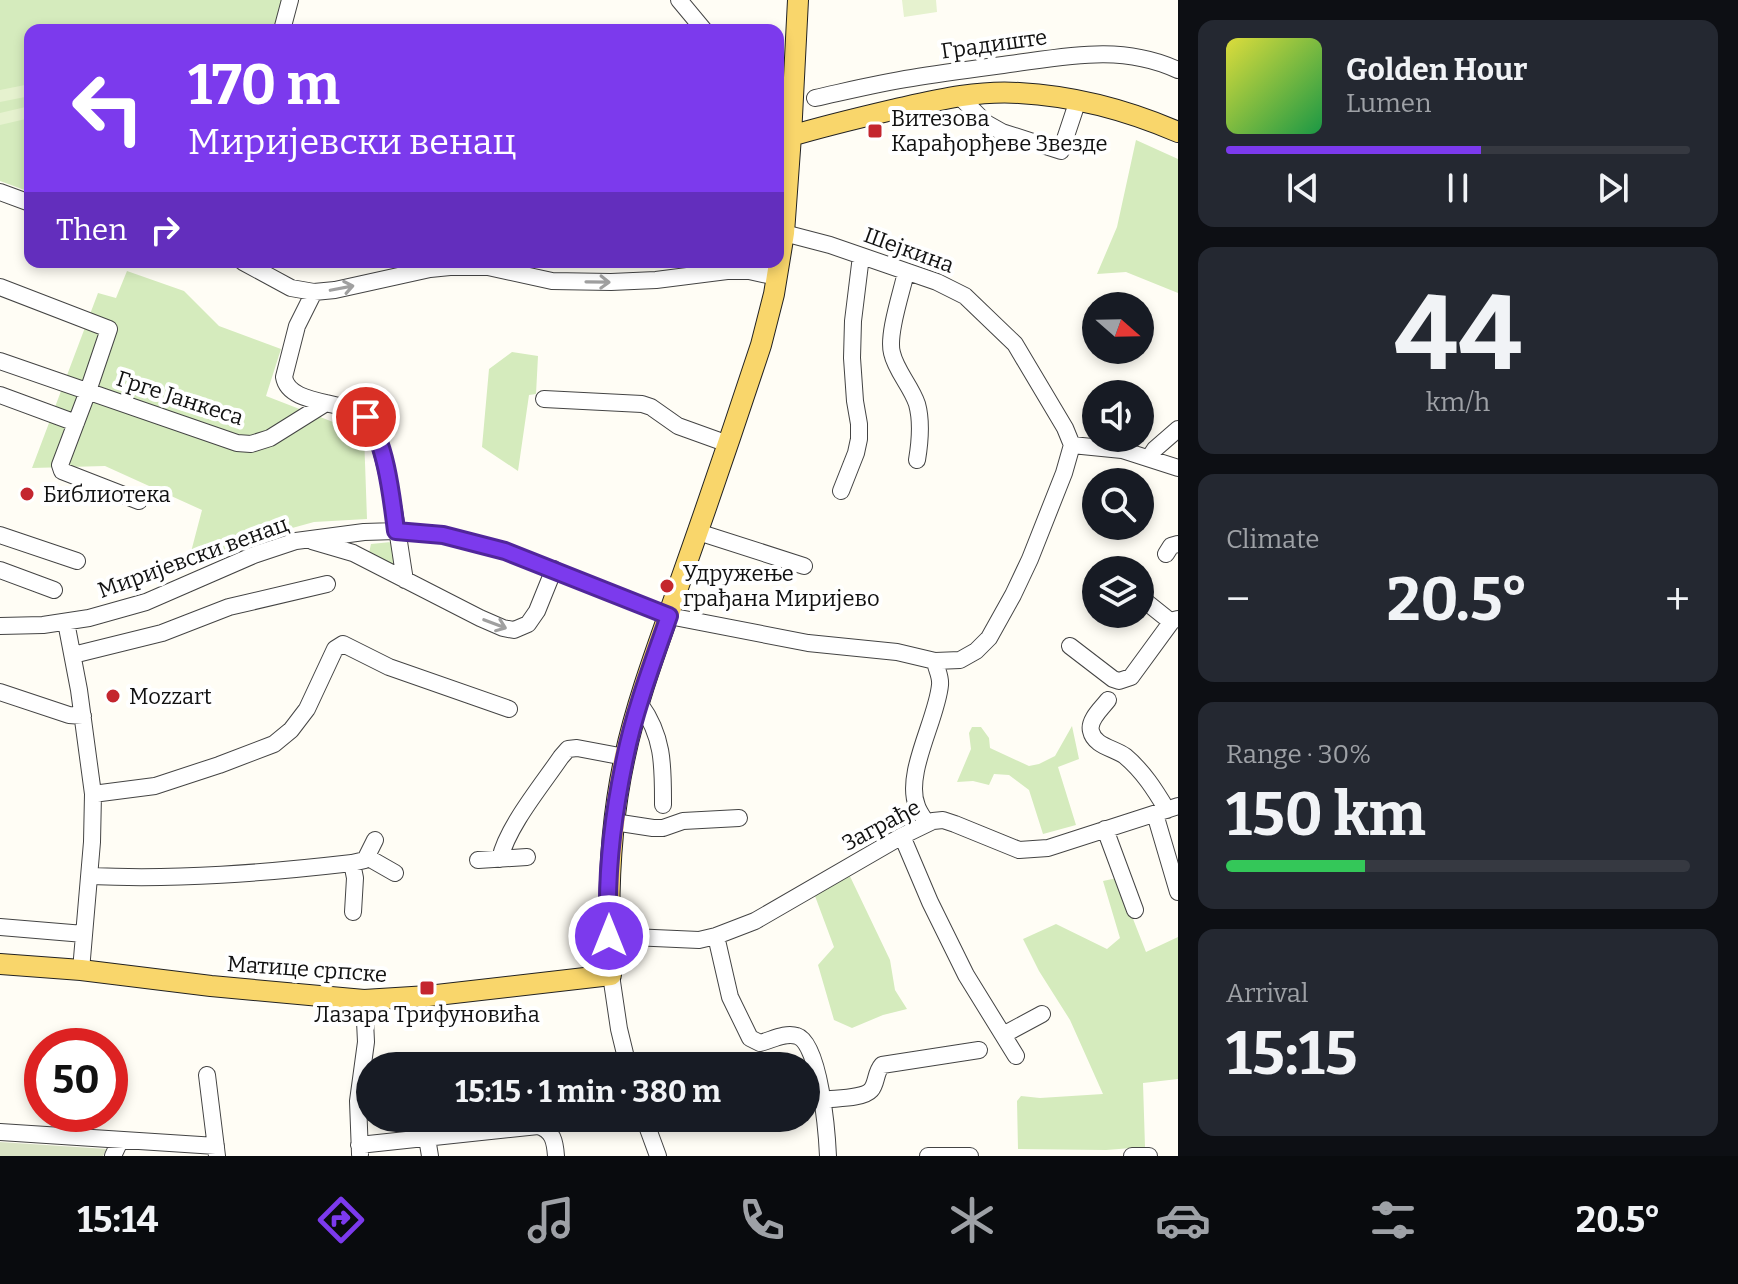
<!DOCTYPE html>
<html lang="en">
<head>
<meta charset="utf-8">
<style>
	body { margin:0; font-family:Bitter,serif; background:#242831; color:#f1f3f6; height:100vh; display:flex; flex-direction:column; font-size:30px; white-space:nowrap }
	* { box-sizing:border-box; margin:0 }
	p { font-size:26px; color:#9ea1a6 }
	.icon { flex:none; width:44px; height:44px; fill:none; stroke:currentColor; stroke-width:2; stroke-linecap:round; stroke-linejoin:round }
	.map { position:relative; flex:1; overflow:hidden }
	.drawer { display:flex; flex-direction:column; gap:20px; padding:20px; background:#0d0f14; width:560px }
	.drawer>* { flex:none }
	.guide { position:absolute; left:24px; top:24px; width:760px; height:244px; border-radius:16px; box-shadow:0 4px 12px #0003; background:#7c3aed; color:#fff; overflow:hidden }
	.needle { width:52px; rotate:110deg }
	.tools { position:absolute; left:1082px; top:292px; display:grid; gap:16px }
	.tools a { display:grid; place-items:center; width:72px; height:72px; border-radius:50%; background:#171b24; box-shadow:0 4px 12px #0003; font-size:40px }
	.speed { position:absolute; left:24px; top:1028px; display:flex; gap:16px; font-size:40px; font-weight:700; text-align:center }
	.speed>* { display:grid; place-content:center; width:104px; height:104px; border-radius:50%; background:#171b24; box-shadow:0 4px 12px #0003; line-height:1 }
	.speed .limit { border:12px solid #d22; background:#fff; color:#111 }
	.pin { position:absolute; display:grid; place-items:center; width:68px; height:68px; color:#fff; margin:-34px; border:4px solid #fff; border-radius:50%; box-shadow:0 2px 8px #0007 }
	.me { position:absolute; width:88px; margin:-44px; rotate:0deg; stroke-linejoin:round; filter:drop-shadow(0 0 6px #0008) }
	.turn { display:flex; align-items:center; gap:28px; height:168px; padding:0 32px; font-size:36px }
	.turn .icon { width:104px; height:104px; stroke-width:2.5 }
	.turn b { display:block; font-size:56px; line-height:68px }
	.then { display:flex; align-items:center; height:76px; padding:0 32px; background:#0003; gap:16px; font-size:30px }
	.big { font-size:60px; font-weight:700; line-height:1.1 }
	.drawer .card { flex:1; display:flex; flex-direction:column; justify-content:center; gap:12px; min-width:0; padding:0 28px; border-radius:16px; background:#242831 }
	.drawer .dial { align-items:center; gap:0 }
	.dial b { font-size:104px; line-height:1 }
	.song { display:flex; align-items:center; gap:24px }
	.cover { width:96px; height:96px; border-radius:12px; background:linear-gradient(135deg,hsl(60 70% 55%),hsl(140 70% 35%)) }
	.played { height:8px; border-radius:4px; background:linear-gradient(90deg,#7c3aed 55%,#363941 55%) }
	.keys { display:flex; justify-content:space-around; direction:ltr }
	.heat { display:flex; justify-content:space-between; align-items:center; font-size:44px; direction:ltr }
	.charge { height:12px; border-radius:6px; background:linear-gradient(90deg,#34c759 30%,#363941 0) }
	.trip { position:absolute; left:356px; top:1052px; width:464px; height:80px; border-radius:40px; background:#171b24; box-shadow:0 4px 12px #0003; font-weight:700; line-height:80px; text-align:center }
	.tabs { display:flex; height:128px; justify-content:space-around; align-items:center; background:#090b0e; color:#9ea1a6 }
	.tabs .icon { width:56px; height:56px }
	.tabs .active { color:#7c3aed }
	.tabs b { font-size:36px; color:#f1f3f6 }
	main { display:flex; flex:1; min-height:0 }
	.map>svg:first-child { display:block }
</style>
</head>
<body>
<main>
<div class="map">
<svg width="1178" height="1156" viewBox="0 0 1178 1156">
	<rect width="100%" height="100%" fill="#fffdf5"/>
	<path fill="#d5ebbd" d="M 0,0 L 290,0 L 282,30 L 30,30 L 30,192 L 0,181 Z
		M 1136,140 L 1178,159 L 1178,293 L 1126,272 L 1097,274 L 1117,227 Z
		M 127,271 L 184,291 L 219,326 L 281,349 L 266,396 L 364,434 L 367,519 L 314,522 L 249,540 L 186,571 L 202,510 L 105,466 L 32,468 L 98,293 L 116,298 Z
		M 512,352 L 538,356 L 536,394 L 529,395 L 518,471 L 482,447 L 489,369 Z
		M 391,542 L 394,546 L 396,561 L 392,565 L 369,553 L 371,544 Z
		M 1072,726 L 1079,759 L 1058,767 L 1076,825 L 1043,834 L 1029,790 L 1009,775 L 994,774 L 989,785 L 973,781 L 957,782 L 971,749 L 969,733 L 972,727 L 981,727 L 989,738 L 990,748 L 1029,766 L 1039,764 L 1055,756 Z
		M 846,868 L 890,960 L 895,990 L 907,1009 L 883,1015 L 852,1028 L 834,1020 L 818,965 L 834,947 L 812,888 Z
		M 1117,878 L 1146,952 L 1178,937 L 1178,1079 L 1143,1083 L 1145,1147 L 1106,1150 L 1018,1149 L 1017,1101 L 1021,1096 L 1040,1098 L 1103,1094 L 1070,1020 L 1039,971 L 1023,939 L 1056,924 L 1107,949 L 1120,938 L 1103,881 Z"/>
	<path fill="#d9e3c4" d="M 0,1142 L 107,1149 L 103,1156 L 0,1156 Z"/>
	<path fill="#e6f2cf" d="M 902,0 L 936,0 L 937,12 L 904,17 Z
		M 30,84 L 30,96 L 0,102 L 0,90 Z
		M 30,106 L 30,118 L 0,125 L 0,113 Z"/>
	<g fill="none" stroke-linecap="round" stroke-linejoin="round">
		<g stroke="#444" stroke-width="18">
			<path id="minor" d="M 679,0 L 704,30
				M 282,30 L 290,0
				M 960,97 L 986,123 L 1002,132 L 1061,151 L 1078,100
				M 815,98 C 847,91 879,83 912,78 C 942,73 973,69 1003,65 C 1064,57 1120,43 1178,70
				M 0,192 L 30,203
				M 784,233 L 830,245 L 937,282 L 965,296 L 1015,344 L 1065,428 L 1072,445
				M 243,262 L 291,288 L 314,292 L 335,290 L 430,269 L 450,267 L 488,267 L 552,281 L 611,282 L 656,280 L 727,271 L 749,271 L 777,277
				M 906,272 C 902,291 887,335 892,353 C 896,371 911,386 917,404 C 922,422 920,442 917,460
				M 0,287 L 109,329 L 88,391 L 60,465 L 62,471 L 139,501
				M 314,292 L 297,326 L 284,377 C 289,407 348,399 367,419 C 387,440 399,547 405,580
				M 0,361 L 237,443 L 251,444 L 270,438 L 326,403
				M 0,395 L 76,423
				M 544,399 L 642,404 L 651,407 L 678,426 L 728,444
				M 1072,445 L 1122,450 L 1178,468
				M 1149,458 L 1155,449 L 1178,429
				M 841,491 L 856,453 L 859,439 L 859,424 L 855,401 L 852,358 L 853,321 L 861,256
				M 698,532 L 804,566
				M 0,535 L 77,561
				M 312,541 L 353,553 L 480,618 L 503,628 L 514,630 L 528,624 L 537,611 L 554,569
				M 1166,554 L 1171,546 L 1178,544
				M 0,570 L 54,590
				M 1140,597 L 1170,621 L 1178,619
				M 66,622 L 79,690 L 93,794 L 92,842 L 81,970
				M 0,626 L 43,625 L 89,618 L 146,602 L 254,555 L 296,541 L 364,532 L 396,531 L 443,535 L 505,551 L 669,616 L 808,643 L 897,652 L 935,661 L 960,660 L 976,651 L 989,638 L 1013,595 L 1030,559 L 1064,473 L 1072,445
				M 1070,646 L 1113,679 L 1119,681 L 1131,677 L 1172,621
				M 73,655 L 162,633 L 229,607 L 327,584
				M 0,692 L 69,715 L 83,716
				M 1108,700 C 1102,708 1088,720 1091,731 C 1094,746 1114,748 1125,756 C 1143,771 1155,790 1167,810
				M 640,704 C 664,737 663,767 663,805
				M 93,794 L 155,786 L 219,765 L 274,744 L 291,730 L 307,709 L 335,649 L 343,644 L 389,667 L 509,709
				M 1155,814 L 1178,892
				M 614,822 L 653,828 L 663,828 L 683,821 L 739,818
				M 926,822 C 923,817 919,812 917,806 C 904,774 937,719 940,685 C 941,676 936,669 935,661
				M 1105,829 L 1135,910
				M 902,836 L 930,902 L 966,975 L 1016,1056
				M 367,857 L 395,873
				M 500,859 C 507,827 542,785 561,757 L 568,749 L 577,748 L 625,757
				M 478,860 L 527,857
				M 352,863 L 355,878 L 353,912
				M 90,876 C 178,880 265,873 352,863 L 365,860 L 375,840
				M 0,927 L 84,934
				M 609,936 L 699,940 L 716,936 L 755,921 L 902,836 L 933,821 L 943,820 L 955,824 L 1019,850 L 1048,848 L 1178,806
				M 716,936 L 730,997 L 750,1038 L 760,1043 C 772,1040 785,1032 797,1036 C 820,1043 827,1134 828,1156
				M 611,975 L 619,1029 L 628,1066
				M 1003,1035 L 1042,1014
				M 207,1075 L 217,1156
				M 823,1100 C 834,1098 863,1099 871,1090 C 877,1083 875,1073 882,1065 L 979,1050
				M 644,1118 L 658,1156
				M 0,1132 L 216,1146
				M 427,1138 L 430,1156
				M 359,1145 L 538,1126 C 553,1130 555,1142 556,1156
				M 360,1154 L 358,1101 L 366,1042 L 364,1000
				M 113,1156 L 120,1141
				M 928,1156 L 970,1156
				M 1132,1156 L 1149,1156"/>
		</g>
		<g stroke="#222" stroke-width="22">
			<path id="major" d="M 791,136 C 824,126 858,118 892,110 C 933,101 976,90 1019,93 C 1075,96 1127,110 1178,132
				M 0,964 L 81,970 L 211,986 L 364,1000 L 428,996 L 611,975 C 607,901 609,828 625,756 C 637,699 661,637 680,582 C 708,503 735,424 761,345 L 774,294 L 784,233 L 791,136 L 798,0"/>
		</g>
		<use href="#minor" stroke="#fff" stroke-width="16"/>
		<use href="#major" stroke="#f9d66b" stroke-width="20"/>
	</g>
	<defs><path id="oneway-shaft" d="M-6 0H5M1.5-3L5.5 0L1.5 3" fill="none" stroke-width="1.6" stroke-linecap="round" stroke-linejoin="round" transform="scale(2)"/></defs>
	<g stroke="#a0a0a0">
		<use href="#oneway-shaft" transform="translate(598 282) rotate(1)"/>
		<use href="#oneway-shaft" transform="translate(342 288) rotate(-11)"/>
		<use href="#oneway-shaft" transform="translate(495 624) rotate(21)"/>
	</g>
	<g fill="none" stroke-linecap="round" stroke-linejoin="round">
		<g stroke="#51269a" stroke-width="20">
			<path id="route" d="M 366,417 C 386,441 392,500 396,531 L 443,535 L 505,551 L 669,616 C 653,662 635,709 625,758 C 613,815 605,877 609,936"/>
		</g>
		<use href="#route" stroke="#7c3aed" stroke-width="14"/>
	</g>
	<g fill="#c4262e" stroke="#fff" stroke-width="3">
		<rect x="867" y="123" width="16" height="16" rx="4"/>
		<circle cx="27" cy="494" r="8"/>
		<circle cx="667" cy="586" r="8"/>
		<circle cx="113" cy="696" r="8"/>
		<rect x="419" y="980" width="16" height="16" rx="4"/>
	</g>
	<g text-anchor="middle" dominant-baseline="central" stroke-width="8" stroke-linejoin="round" paint-order="stroke">
		<g font-size="22" fill="#111" stroke="#fff">
			<text transform="translate(994 44) rotate(-8)">Градиште</text>
			<text transform="translate(909 250) rotate(20)">Шејкина</text>
			<text transform="translate(180 398) rotate(18)">Грге Јанкеса</text>
			<text transform="translate(193 557) rotate(-20)">Миријевски венац</text>
			<text transform="translate(881 825) rotate(-28)">Заграђе</text>
			<text transform="translate(307 969) rotate(4)">Матице српске</text>
		</g>
		<g font-size="22" fill="#111" stroke="#fff" text-anchor="start">
			<text x="891" y="118">Витезова<tspan x="891" dy="25">Карађорђеве Звезде</tspan></text>
			<text x="43" y="494">Библиотека</text>
			<text x="683" y="573">Удружење<tspan x="683" dy="25">грађана Миријево</tspan></text>
			<text x="129" y="696">Mozzart</text>
			<text x="427" y="1014" text-anchor="middle">Лазара Трифуновића</text>
		</g>
	</g>
</svg>
<div class="tools">
<a><svg class="needle" viewBox="-14 -14 28 28"><path d="M0-13l5 13h-10z" fill="#e53935"/><path d="M0 13l5-13h-10z" fill="#9ea1a6"/></svg></a>
<a><svg class="icon" aria-label="sound" viewBox="0 0 24 24"><path d="M4 9h4l5-4v14l-5-4H4zM17 9q2 3 0 6"/></svg></a>
<a><svg class="icon" aria-label="search" viewBox="0 0 24 24"><circle cx="10" cy="10" r="6"/><path d="M15 15l6 6"/></svg></a>
<a><svg class="icon" aria-label="layers" viewBox="0 0 24 24"><path d="M12 4l9 5-9 5-9-5zM3 14l9 5 9-5"/></svg></a>
</div>
<div class="speed"><div class="limit">50</div></div>
<div class="pin" style="left:366px;top:417px;background:#d93025"><svg class="icon" aria-label="arrive" viewBox="0 0 24 24"><path d="M6 21V4h12l-3 4 3 4H6"/></svg></div>
<svg class="me" style="left:609px;top:936px" viewBox="-20 -20 40 40"><circle r="17" fill="#7c3aed" stroke="#fff" stroke-width="3"/><path d="M0-11L8 9 0 5-8 9z" fill="#fff"/></svg>
<div class="trip">15:15 · 1 min · 380 m</div>
<div class="guide">
<div class="turn"><svg class="icon" aria-label="left" viewBox="0 0 24 24"><path d="M17 20v-9H6M10 6l-5 5 5 5"/></svg><div><b>170 m</b>Миријевски венац</div></div>
<div class="then">Then<svg class="icon" aria-label="right" viewBox="0 0 24 24"><path d="M7 20v-9h11M14 6l5 5-5 5"/></svg></div>
</div>
</div>
<section class="drawer">
<div class="card">
<div class="song"><i class="cover"></i><div><b>Golden Hour</b><p>Lumen</p></div></div>
<div class="played"></div>
<div class="keys"><svg class="icon" aria-label="previous" viewBox="0 0 24 24"><path d="M18 5L8 12l10 7zM5 5v14"/></svg><svg class="icon" aria-label="pause" viewBox="0 0 24 24"><path d="M8 5v14M16 5v14"/></svg><svg class="icon" aria-label="next" viewBox="0 0 24 24"><path d="M6 5l10 7-10 7zM19 5v14"/></svg></div>
</div>
<div class="card dial"><b>44</b><p>km/h</p></div>
<div class="card"><p>Climate</p>
<div class="heat"><a>−</a><b class="big">20.5°</b><a>+</a></div>
</div>
<div class="card"><p>Range · 30%</p><b class="big">150 km</b><div class="charge"></div></div>
<div class="card"><p>Arrival</p><b class="big">15:15</b></div>
</section>
</main>
<nav class="tabs">
<b>15:14</b>
<svg class="icon active" aria-label="directions" viewBox="0 0 24 24"><path d="M12 3l9 9-9 9-9-9zM9 14v-3h6M13 9l2 2-2 2"/></svg>
<svg class="icon" aria-label="music" viewBox="0 0 24 24"><path d="M9 18V5l10-2v13"/><circle cx="6" cy="18" r="3"/><circle cx="16" cy="16" r="3"/></svg>
<svg class="icon" aria-label="phone" viewBox="0 0 24 24"><path d="M5 4h4l2 5-3 2q2 4 5 5l2-3 5 2v4C11 20 4 13 5 4z"/></svg>
<svg class="icon" aria-label="climate" viewBox="0 0 24 24"><path d="M12 3v18M4 7l16 10M4 17L20 7"/></svg>
<svg class="icon" aria-label="car" viewBox="0 0 24 24"><path d="M5 17H2v-5l4-1 3-4h7l3 4 3 1v5h-3M9 17h6M6 11h13"/><circle cx="7" cy="17" r="2"/><circle cx="17" cy="17" r="2"/></svg>
<svg class="icon" aria-label="filters" viewBox="0 0 24 24"><path d="M4 7h16M4 17h16"/><circle cx="9" cy="7" r="2"/><circle cx="15" cy="17" r="2"/></svg>
<b>20.5°</b>
</nav>
</body>
</html>
